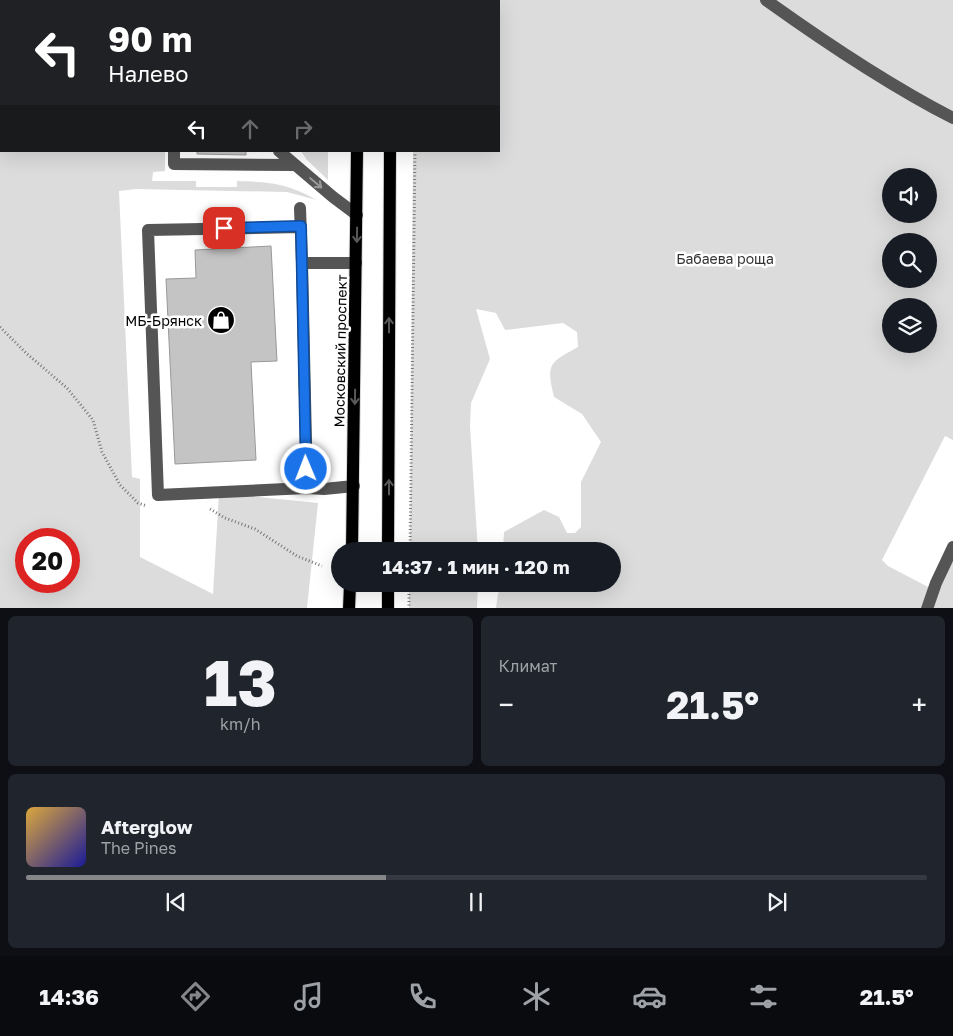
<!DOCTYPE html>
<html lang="ru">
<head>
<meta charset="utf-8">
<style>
	body { margin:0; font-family:"Golos Text",sans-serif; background:#20242c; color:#f1f3f6; height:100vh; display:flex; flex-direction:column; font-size:19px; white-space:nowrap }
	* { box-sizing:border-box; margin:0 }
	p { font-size:16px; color:#9ea1a6 }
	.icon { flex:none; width:28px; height:28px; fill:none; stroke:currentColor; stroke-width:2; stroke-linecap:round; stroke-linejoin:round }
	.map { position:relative; height:608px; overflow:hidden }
	.details { display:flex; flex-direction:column; gap:8px; padding:8px; background:#0d0f14; flex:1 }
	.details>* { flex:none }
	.banner { position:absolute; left:0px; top:0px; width:500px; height:152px; box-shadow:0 5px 20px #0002; background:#202124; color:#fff; overflow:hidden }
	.controls { position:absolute; left:882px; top:168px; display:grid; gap:10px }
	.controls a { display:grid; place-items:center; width:55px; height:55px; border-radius:50%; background:#171b24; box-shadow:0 5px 20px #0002; font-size:25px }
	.speed { position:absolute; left:15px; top:528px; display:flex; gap:10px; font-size:25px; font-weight:700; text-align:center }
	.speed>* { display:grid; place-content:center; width:65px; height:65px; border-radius:50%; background:#171b24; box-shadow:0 5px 20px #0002; line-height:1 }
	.speed .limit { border:8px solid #d22; background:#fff; color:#111 }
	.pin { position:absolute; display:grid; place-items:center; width:42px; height:42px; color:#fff; margin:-21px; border-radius:10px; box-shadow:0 2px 8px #0006 }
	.me { position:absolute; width:55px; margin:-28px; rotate:359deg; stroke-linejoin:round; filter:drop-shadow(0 0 4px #0008) }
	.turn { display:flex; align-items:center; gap:18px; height:105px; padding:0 25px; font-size:22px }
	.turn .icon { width:65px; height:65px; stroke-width:2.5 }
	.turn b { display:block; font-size:35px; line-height:42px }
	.lanes { display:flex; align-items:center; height:48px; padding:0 25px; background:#0003; justify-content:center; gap:25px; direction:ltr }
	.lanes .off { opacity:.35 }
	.big { font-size:38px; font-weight:700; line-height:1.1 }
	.details .tile { flex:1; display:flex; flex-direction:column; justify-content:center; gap:8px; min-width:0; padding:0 18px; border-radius:8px; background:#20242c }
	.details .dial { align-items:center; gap:0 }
	.dial b { font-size:65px; line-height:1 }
	.song { display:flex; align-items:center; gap:15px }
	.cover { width:60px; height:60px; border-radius:8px; background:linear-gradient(135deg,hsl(40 70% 55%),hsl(240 70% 35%)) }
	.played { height:5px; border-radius:2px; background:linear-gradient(90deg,#858687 40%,#363941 40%) }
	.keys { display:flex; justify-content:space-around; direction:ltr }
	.heat { display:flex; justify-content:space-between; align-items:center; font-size:28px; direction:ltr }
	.details .tiles { flex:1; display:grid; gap:8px; grid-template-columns:1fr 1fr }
	.tile:last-child { grid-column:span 2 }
	.trip { position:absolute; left:331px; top:542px; width:290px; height:50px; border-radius:25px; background:#171b24; box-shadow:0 5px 20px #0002; font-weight:700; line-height:50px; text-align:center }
	.tab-bar { display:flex; height:80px; justify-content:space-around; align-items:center; background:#090b0e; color:#9ea1a6 }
	.tab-bar .icon { width:35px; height:35px }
	.tab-bar .active { color:#858687 }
	.tab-bar b { font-size:22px; color:#f1f3f6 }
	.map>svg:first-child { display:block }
</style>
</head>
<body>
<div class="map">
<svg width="953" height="609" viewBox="0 0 953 609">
	<rect width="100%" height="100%" fill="#fff"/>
	<path fill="#dcdcdc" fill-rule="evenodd" d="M 0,0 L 83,1 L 1,1 L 1,151 L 165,151 L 165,171 L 153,172 L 152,181 L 196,181 L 196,187 L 237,187 L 237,181 C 272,182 286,183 317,200 L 287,192 L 136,189 L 119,191 L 132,477 L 140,479 L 140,557 L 213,594 L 219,493 L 318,503 L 307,608 L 0,608 ZM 26,539 L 69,539 L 69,581 L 26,581 Z
		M 414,0 L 953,0 L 953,440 L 945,436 L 882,560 L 888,566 L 930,588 L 953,544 L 953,608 L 496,608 L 498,594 L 503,584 L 612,584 L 612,551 L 503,551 L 504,532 L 544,510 L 559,517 L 567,533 L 575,533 L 581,527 L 581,482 L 601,442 L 582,414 L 554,397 C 546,364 549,363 578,347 L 577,332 L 563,323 L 505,330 L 496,313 L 476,309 L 490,359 L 471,403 L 470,426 L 478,551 L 410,551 L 413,151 L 499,151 L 499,1 ZM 891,176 L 929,176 L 929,214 L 891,214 ZM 891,241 L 929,241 L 929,279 L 891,279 ZM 891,306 L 929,306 L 929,344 L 891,344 Z
		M 301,151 L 328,151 L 328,180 L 307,160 Z
		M 409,584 L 478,584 L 477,608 L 409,608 Z"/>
	<path fill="#c4c4c4" stroke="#999" d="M 197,151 L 246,151 L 246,155 L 197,154 Z
		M 271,246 L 277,361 L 251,362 L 256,460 L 175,464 L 166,279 L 196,278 L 195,250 Z"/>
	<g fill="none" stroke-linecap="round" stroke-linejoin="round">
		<g stroke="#dbdbdb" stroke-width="14">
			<path id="major" d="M 359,1 L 359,0
				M 391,1 L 391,0
				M 352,551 L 357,151
				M 388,551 L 390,151
				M 349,609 L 350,584
				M 388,609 L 388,584"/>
		</g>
		<path stroke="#777" stroke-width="3" stroke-dasharray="1 2.5" stroke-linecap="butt" d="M 0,327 L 26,353 L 67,388 L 93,420 L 102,452 L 120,485 L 138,503 L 147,506
			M 210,509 L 225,518 L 255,529 L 297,556 L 322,566
			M 410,551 L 415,151
			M 409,609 L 409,584"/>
		<path stroke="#555" stroke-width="12" d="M 766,0 C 826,43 887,84 953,118
			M 282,1 L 285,0
			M 448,1 L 449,0
			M 174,151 L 174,164 L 295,165
			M 279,151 L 333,197 L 357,215
			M 300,208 L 302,263 L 307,488 L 158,495 L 148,230 L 301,227
			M 302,263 L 356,263
			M 307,488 L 324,489 L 354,486
			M 927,609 L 936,583 L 953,547"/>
		<use href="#major" stroke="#000" stroke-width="12"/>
	</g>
	<defs><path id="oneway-shaft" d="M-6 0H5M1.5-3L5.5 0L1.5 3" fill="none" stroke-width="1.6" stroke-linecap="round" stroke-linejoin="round" transform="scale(1.25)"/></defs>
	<use stroke="#999" href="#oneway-shaft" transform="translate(316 183) rotate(40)"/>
	<g stroke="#595959">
		<use href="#oneway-shaft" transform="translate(357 235) rotate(91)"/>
		<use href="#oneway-shaft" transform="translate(389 325) rotate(-90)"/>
		<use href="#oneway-shaft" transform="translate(355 397) rotate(91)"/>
		<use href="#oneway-shaft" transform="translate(389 487) rotate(-90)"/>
	</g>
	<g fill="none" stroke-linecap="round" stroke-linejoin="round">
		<g stroke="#114b97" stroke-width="12">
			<path id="route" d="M 224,228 L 301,226 L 306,469"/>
		</g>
		<use href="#route" stroke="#1a73e8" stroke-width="9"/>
	</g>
	<defs>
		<g id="shop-disc" transform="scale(1.4375)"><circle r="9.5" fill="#000" stroke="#fff"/><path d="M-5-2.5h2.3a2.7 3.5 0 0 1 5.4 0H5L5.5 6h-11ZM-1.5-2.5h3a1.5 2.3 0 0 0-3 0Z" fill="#fff"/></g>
	</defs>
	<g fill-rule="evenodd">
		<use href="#shop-disc" x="221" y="320"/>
	</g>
	<g text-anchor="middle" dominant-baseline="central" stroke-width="5" stroke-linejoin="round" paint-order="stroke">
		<g font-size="14" fill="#333" stroke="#fff">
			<text x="725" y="258">Бабаева роща</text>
		</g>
		<g font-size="14" fill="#000" stroke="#fff" text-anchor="end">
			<text x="202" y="320">МБ-Брянск</text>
		</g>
		<g font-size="14" fill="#000" stroke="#fff">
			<text transform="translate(340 351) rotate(-89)">Московский проспект</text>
		</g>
	</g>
</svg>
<div class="controls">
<a><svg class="icon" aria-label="sound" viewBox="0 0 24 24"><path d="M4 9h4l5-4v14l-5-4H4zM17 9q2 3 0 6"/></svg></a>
<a><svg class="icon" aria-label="search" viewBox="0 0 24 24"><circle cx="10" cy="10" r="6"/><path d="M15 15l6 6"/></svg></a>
<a><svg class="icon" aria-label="layers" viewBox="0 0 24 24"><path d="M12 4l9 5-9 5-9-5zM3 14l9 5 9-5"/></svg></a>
</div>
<div class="speed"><div class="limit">20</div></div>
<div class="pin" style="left:224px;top:228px;background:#d93025"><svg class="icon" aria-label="arrive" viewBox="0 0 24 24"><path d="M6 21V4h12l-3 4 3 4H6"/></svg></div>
<svg class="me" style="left:306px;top:469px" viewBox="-20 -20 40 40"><circle r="17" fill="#1a73e8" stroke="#fff" stroke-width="3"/><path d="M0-11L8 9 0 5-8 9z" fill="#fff"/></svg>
<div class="trip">14:37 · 1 мин · 120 m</div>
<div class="banner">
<div class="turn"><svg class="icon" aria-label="left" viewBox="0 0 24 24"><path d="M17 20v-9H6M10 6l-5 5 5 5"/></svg><div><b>90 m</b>Налево</div></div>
<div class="lanes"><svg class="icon" aria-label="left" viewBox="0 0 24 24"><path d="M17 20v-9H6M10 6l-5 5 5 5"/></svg><svg class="icon off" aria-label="ahead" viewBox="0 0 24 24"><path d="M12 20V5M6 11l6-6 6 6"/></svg><svg class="icon off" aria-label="right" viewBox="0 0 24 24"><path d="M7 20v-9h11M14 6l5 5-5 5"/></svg></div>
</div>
</div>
<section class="details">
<div class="tiles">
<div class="tile dial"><b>13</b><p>km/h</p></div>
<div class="tile"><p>Климат</p>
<div class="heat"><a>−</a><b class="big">21.5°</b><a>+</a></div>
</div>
<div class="tile">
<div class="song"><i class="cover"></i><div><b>Afterglow</b><p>The Pines</p></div></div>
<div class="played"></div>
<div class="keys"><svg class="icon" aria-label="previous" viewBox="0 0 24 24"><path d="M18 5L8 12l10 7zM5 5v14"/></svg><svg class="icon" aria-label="pause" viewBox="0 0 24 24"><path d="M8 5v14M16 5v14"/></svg><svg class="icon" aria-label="next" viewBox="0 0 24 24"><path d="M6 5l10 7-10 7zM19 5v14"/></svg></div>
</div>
</div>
</section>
<nav class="tab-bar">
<b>14:36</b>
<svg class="icon active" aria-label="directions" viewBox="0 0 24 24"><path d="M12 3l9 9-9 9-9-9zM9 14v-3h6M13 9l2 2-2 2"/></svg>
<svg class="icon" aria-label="music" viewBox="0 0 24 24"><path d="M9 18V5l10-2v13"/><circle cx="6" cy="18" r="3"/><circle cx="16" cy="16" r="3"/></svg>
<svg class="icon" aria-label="phone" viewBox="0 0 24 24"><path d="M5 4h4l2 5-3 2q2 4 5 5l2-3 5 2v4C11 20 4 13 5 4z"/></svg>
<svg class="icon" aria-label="climate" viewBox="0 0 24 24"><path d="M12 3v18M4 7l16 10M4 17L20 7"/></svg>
<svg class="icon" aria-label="car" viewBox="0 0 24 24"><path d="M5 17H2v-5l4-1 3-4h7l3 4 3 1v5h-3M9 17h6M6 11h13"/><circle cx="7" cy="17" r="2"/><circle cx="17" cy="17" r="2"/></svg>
<svg class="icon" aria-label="filters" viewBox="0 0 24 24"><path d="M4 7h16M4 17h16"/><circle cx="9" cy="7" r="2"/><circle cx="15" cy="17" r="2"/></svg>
<b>21.5°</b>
</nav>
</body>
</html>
